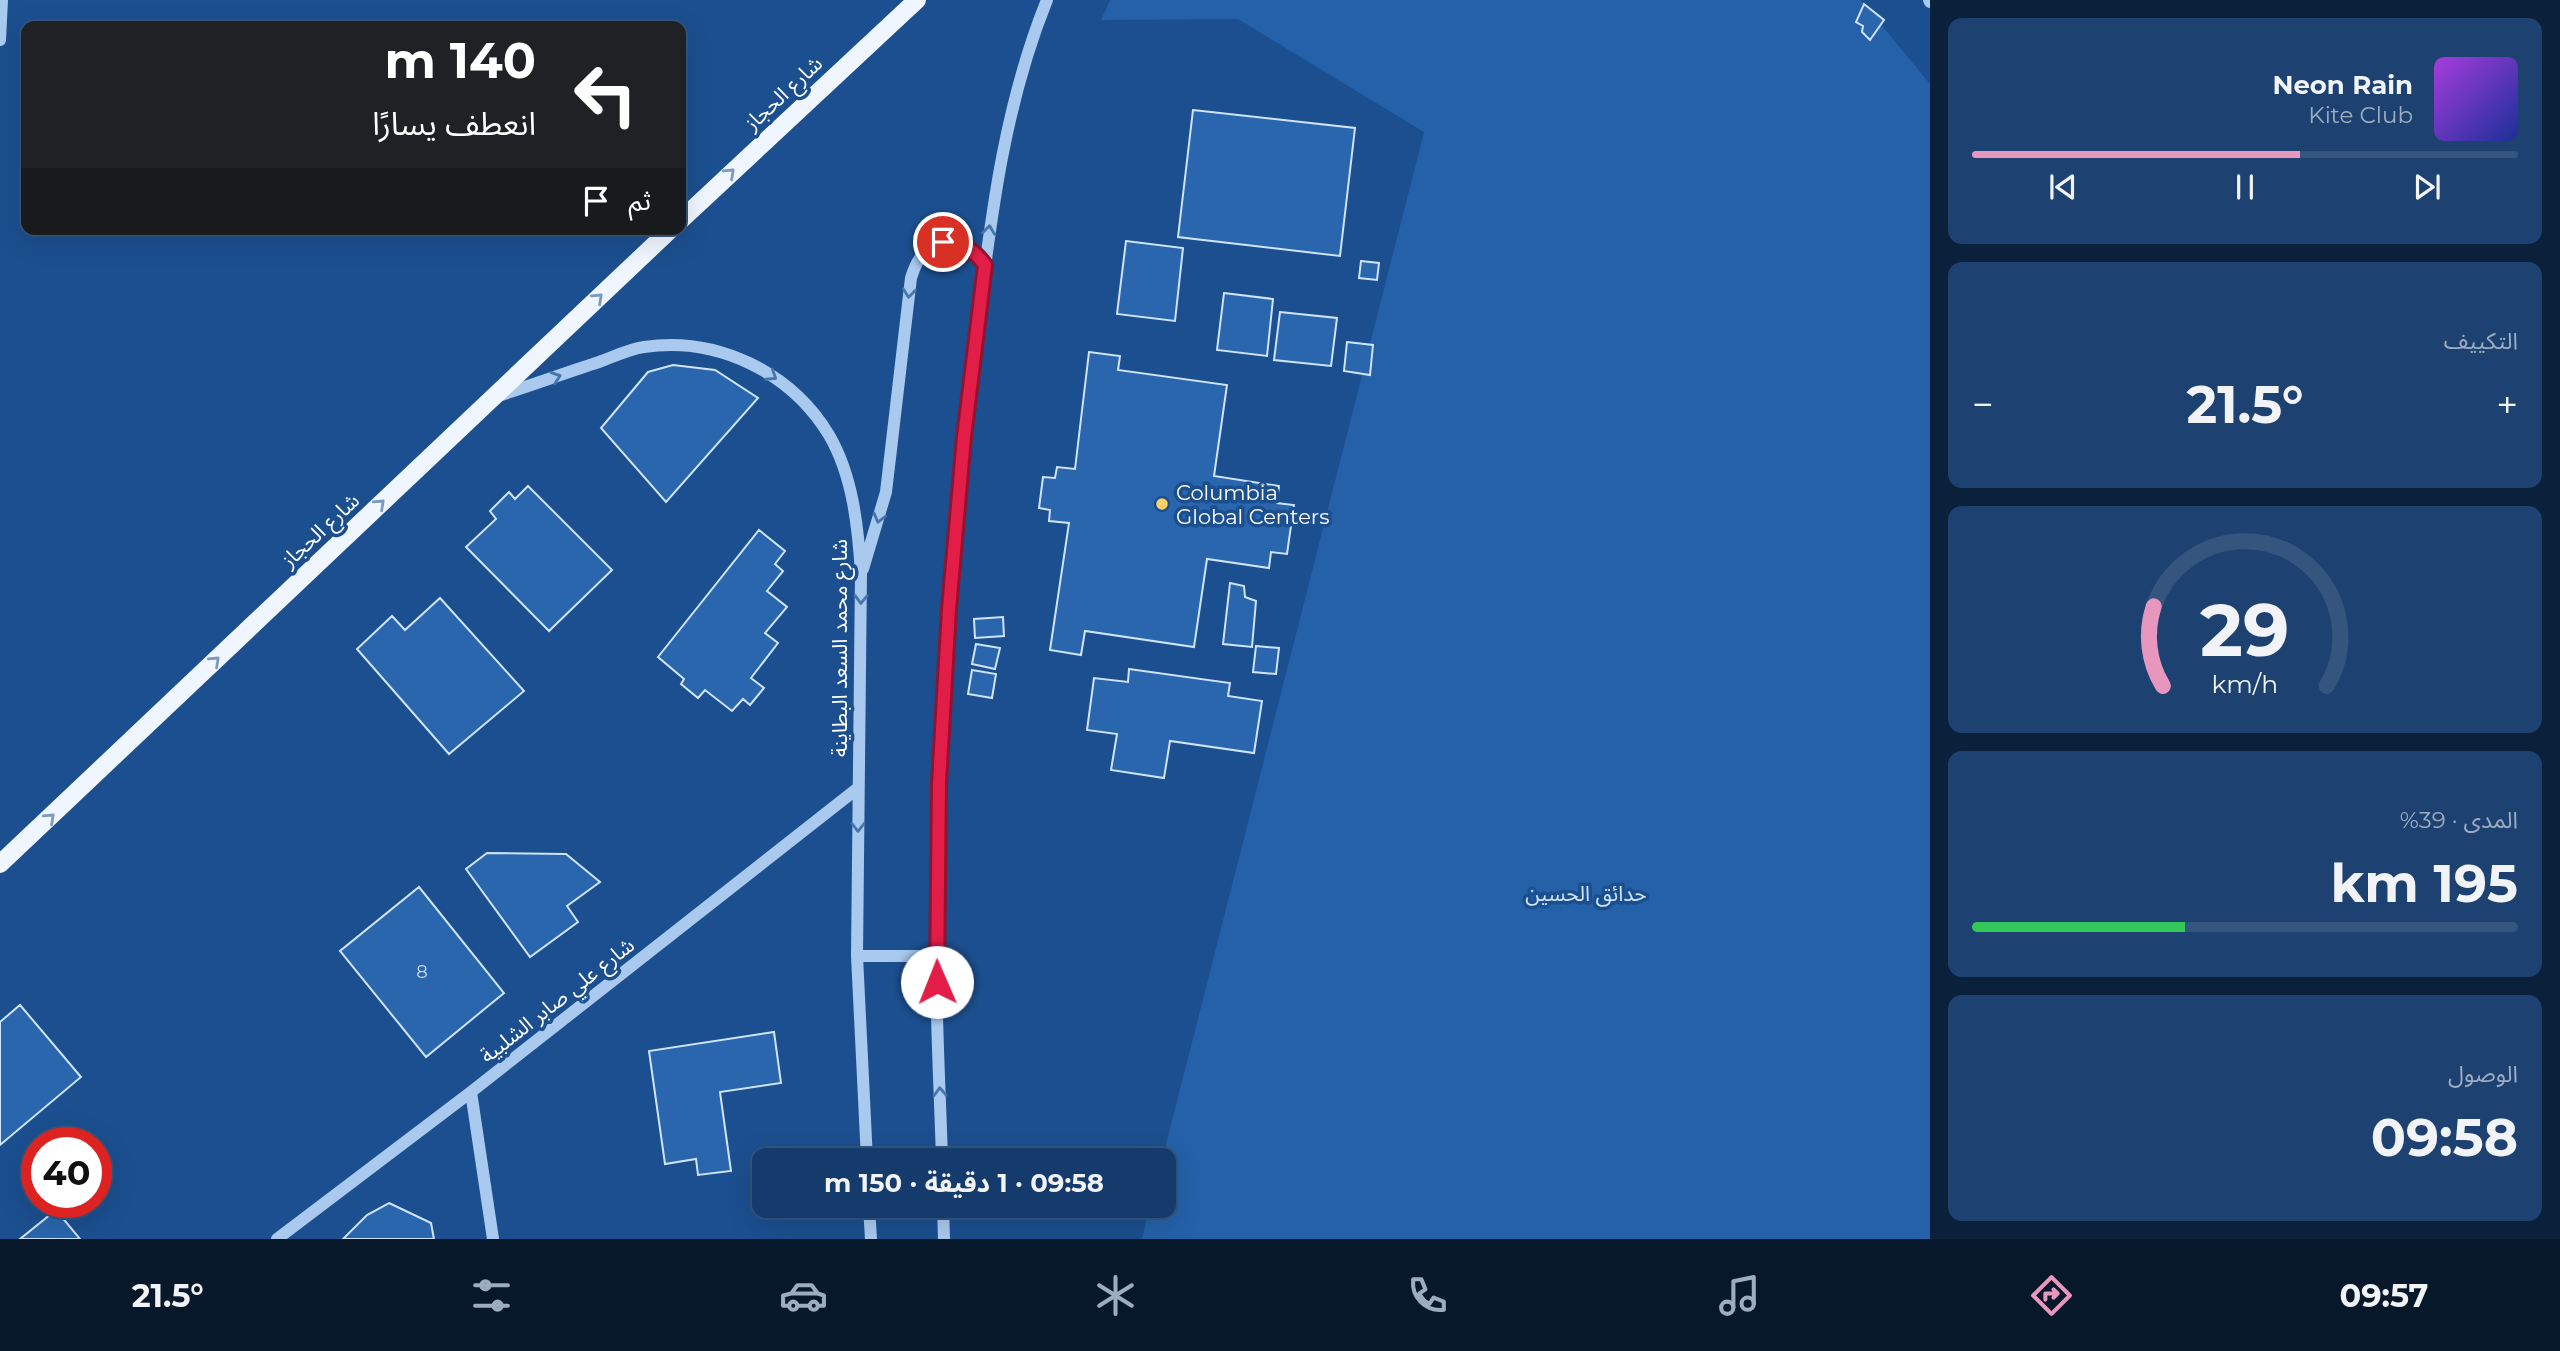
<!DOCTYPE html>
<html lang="ar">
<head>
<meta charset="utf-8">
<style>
	body { margin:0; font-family:Montserrat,"Noto Sans Arabic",sans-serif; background:#1d4271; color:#f1f3f6; direction:rtl; height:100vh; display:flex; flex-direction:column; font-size:26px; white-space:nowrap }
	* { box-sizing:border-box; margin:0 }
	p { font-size:23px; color:#9dadc1 }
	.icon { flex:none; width:38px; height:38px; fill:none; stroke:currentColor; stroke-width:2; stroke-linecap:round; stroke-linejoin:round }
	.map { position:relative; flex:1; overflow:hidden; direction:ltr }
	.panel { display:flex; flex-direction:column; gap:18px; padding:18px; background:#0b203b; width:630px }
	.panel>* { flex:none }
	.guide { position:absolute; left:21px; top:21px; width:665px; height:214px; border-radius:14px; box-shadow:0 7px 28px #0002,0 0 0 2px #33557e; direction:rtl; background:#202124; color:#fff; overflow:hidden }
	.speed { position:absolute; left:21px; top:1127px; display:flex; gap:14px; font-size:35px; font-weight:700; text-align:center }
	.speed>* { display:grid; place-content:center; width:91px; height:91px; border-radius:50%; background:#143b6b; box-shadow:0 7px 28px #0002,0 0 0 2px #33557e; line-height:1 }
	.speed .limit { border:10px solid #d22; background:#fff; color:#111 }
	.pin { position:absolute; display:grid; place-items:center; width:60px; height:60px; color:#fff; margin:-30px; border:4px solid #fff; border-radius:50%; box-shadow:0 2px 7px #0007 }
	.me { position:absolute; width:77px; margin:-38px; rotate:359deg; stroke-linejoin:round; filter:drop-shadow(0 0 5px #0008) }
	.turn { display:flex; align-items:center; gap:24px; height:147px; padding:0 35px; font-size:32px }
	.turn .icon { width:91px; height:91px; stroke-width:2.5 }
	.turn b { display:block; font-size:49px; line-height:60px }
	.then { display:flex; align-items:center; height:66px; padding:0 35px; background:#0003; gap:14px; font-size:26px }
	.big { font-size:52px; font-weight:700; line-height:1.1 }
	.panel .widget { flex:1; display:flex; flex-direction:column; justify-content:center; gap:10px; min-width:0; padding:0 24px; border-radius:14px; background:#1d4271 }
	.panel .dial { align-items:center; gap:0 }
	.dial svg { height:182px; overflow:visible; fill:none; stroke:#33557e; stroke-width:7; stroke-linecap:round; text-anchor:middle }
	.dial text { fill:#f1f3f6; stroke:none }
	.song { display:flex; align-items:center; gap:21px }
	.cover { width:84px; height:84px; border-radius:10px; background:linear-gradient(135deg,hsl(280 70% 55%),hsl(230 70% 35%)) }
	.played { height:7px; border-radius:4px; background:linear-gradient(90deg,#e797bd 60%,#33557e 60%) }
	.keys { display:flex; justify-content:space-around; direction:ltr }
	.heat { display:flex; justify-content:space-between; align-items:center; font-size:38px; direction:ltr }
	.charge { height:10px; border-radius:5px; background:linear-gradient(90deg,#34c759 39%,#33557e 0) }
	.trip { position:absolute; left:752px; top:1148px; width:424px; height:70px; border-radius:14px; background:#143b6b; box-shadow:0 7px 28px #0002,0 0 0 2px #33557e; font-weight:700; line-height:70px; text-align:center; direction:rtl }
	.tab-bar { display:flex; height:112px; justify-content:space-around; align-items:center; background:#08182b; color:#9dadc1 }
	.tab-bar .icon { width:49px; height:49px }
	.tab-bar .active { color:#e797bd }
	.tab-bar b { font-size:32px; color:#f1f3f6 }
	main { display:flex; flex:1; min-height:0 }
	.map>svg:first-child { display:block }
</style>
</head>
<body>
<main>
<section class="panel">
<div class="widget">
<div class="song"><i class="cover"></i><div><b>Neon Rain</b><p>Kite Club</p></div></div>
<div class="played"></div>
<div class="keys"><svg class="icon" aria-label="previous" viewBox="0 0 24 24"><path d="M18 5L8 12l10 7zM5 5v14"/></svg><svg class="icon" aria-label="pause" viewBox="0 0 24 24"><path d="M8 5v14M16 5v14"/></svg><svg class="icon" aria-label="next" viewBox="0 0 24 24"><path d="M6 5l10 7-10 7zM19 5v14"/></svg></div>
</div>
<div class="widget"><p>التكييف</p>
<div class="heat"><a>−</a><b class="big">21.5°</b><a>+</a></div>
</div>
<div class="widget dial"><svg viewBox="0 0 100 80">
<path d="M14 69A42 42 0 1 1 86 69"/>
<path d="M14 69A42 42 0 0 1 10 34" stroke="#e797bd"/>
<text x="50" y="56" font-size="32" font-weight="700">29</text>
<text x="50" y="72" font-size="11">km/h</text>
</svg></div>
<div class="widget"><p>المدى · 39%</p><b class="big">195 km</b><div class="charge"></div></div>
<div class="widget"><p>الوصول</p><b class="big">09:58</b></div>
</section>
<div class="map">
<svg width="1930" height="1239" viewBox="0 0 1930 1239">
	<rect width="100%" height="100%" fill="#1b4f8f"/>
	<path fill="#2461a8" d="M 1110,0 L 1861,0 L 1930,84 L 1930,1239 L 1142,1239 L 1150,1206 L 1164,1206 L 1164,1160 L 1162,1160 L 1424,132 L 1238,19 L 1101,20 Z"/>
	<path fill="#2a66ad" stroke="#cfe3fa" stroke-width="2" d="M 1864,4 L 1884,20 L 1870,40 L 1862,32 L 1863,26 L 1856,22 Z
		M 1193,110 L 1355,128 L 1340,256 L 1178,237 Z
		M 1126,241 L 1183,248 L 1175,321 L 1117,314 Z
		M 1361,261 L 1379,263 L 1377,280 L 1359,278 Z
		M 1224,293 L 1273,299 L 1267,356 L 1217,350 Z
		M 1280,312 L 1337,318 L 1331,366 L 1274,360 Z
		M 1347,342 L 1373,345 L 1370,375 L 1344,371 Z
		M 1089,352 L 1120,356 L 1118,370 L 1227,385 L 1214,476 L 1279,486 L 1277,503 L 1294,505 L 1287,554 L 1271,552 L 1269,568 L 1207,559 L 1194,647 L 1085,631 L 1081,655 L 1050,650 L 1069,523 L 1049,521 L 1050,510 L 1039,508 L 1043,477 L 1055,478 L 1057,467 L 1075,469 Z
		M 673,365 L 715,370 L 758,398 L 666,502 L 601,428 L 648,372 Z
		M 528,486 L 612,570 L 549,631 L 466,547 L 496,519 L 490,511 L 509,492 L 515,499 Z
		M 759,530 L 785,551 L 775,564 L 783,571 L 767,591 L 787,607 L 765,633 L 778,643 L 751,678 L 764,688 L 750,705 L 743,699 L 732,711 L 705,690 L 698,698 L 681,684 L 684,679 L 658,657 Z
		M 1230,583 L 1244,586 L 1245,597 L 1256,601 L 1252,647 L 1223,644 Z
		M 440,598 L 524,691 L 449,754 L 357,649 L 392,616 L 405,630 Z
		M 1003,617 L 1004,636 L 975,638 L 974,619 Z
		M 976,644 L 1000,648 L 995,669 L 972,664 Z
		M 1256,646 L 1279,648 L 1276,674 L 1253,672 Z
		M 1129,669 L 1230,683 L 1228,696 L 1262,701 L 1254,753 L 1170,741 L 1164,778 L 1111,770 L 1117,734 L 1087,730 L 1094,678 L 1128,682 Z
		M 972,670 L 996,674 L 992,698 L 968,694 Z
		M 487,853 L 566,854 L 600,882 L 567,906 L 578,922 L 530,957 L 466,869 Z
		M 419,887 L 504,993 L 426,1057 L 340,951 Z
		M 20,1005 L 81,1077 L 0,1145 L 0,1022 Z
		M 774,1032 L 781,1083 L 720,1092 L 731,1171 L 698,1175 L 696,1159 L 665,1164 L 649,1051 Z
		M 389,1203 L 431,1223 L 434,1239 L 343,1239 L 367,1215 Z
		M 56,1210 L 80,1239 L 20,1239 Z"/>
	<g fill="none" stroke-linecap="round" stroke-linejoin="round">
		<path stroke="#a9c9ee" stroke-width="12" d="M 1929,0 L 1930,2
			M 0,40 L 2,0
			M 498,396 C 532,385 565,373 599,362 C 613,357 629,349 644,347 C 717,336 791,372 829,435 C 853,476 858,527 861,573 L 857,956 L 867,1160
			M 863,569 L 886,492 L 911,278 C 924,234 958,231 985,265
			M 857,956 L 936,956
			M 471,1092 L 493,1239
			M 942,1160 C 940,1092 936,1023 936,954 C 937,751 950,547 975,344 C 990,227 1002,111 1047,0
			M 869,1206 L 871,1239
			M 943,1206 L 944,1239
			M 277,1239 L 471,1092 L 858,788"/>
		<path stroke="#f0f6ff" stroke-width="18" d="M 681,220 L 917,0
			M 0,864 L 671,229"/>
	</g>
	<defs><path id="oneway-chevron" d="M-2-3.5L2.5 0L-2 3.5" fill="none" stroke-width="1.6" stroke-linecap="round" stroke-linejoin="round" transform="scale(1.75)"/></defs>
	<g stroke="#7b9ac1">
		<use href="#oneway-chevron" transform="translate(730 173) rotate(-43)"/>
		<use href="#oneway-chevron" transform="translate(598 298) rotate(-43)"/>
		<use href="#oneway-chevron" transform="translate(380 504) rotate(-43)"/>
		<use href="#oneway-chevron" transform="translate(215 661) rotate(-43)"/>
		<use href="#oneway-chevron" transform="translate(50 818) rotate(-43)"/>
	</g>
	<g stroke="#4674ac">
		<use href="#oneway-chevron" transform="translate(989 230) rotate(-83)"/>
		<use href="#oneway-chevron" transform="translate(909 293) rotate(96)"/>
		<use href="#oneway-chevron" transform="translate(772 376) rotate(33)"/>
		<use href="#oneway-chevron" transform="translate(556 377) rotate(-19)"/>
		<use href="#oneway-chevron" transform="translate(879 518) rotate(105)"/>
		<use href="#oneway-chevron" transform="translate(861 599) rotate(91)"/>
		<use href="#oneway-chevron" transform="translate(858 827) rotate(90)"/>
		<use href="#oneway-chevron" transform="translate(940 1092) rotate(-92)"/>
	</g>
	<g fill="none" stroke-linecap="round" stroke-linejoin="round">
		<g stroke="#92132f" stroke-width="18">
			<path id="route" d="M 937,982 L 939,783 L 949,609 L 964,437 L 985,265 C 973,249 963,243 943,242"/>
		</g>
		<use href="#route" stroke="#e11d48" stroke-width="12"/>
	</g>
	<circle fill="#ffd166" stroke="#1b4f8f" stroke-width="2.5" cx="1162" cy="504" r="7"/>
	<g text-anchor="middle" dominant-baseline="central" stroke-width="7" stroke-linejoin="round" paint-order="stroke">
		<g font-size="18" fill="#cad9ea">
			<text x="422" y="972">8</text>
		</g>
		<g font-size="21" fill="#fff" stroke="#1b4f8f">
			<text transform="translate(783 93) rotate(-43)">شارع الحجاز</text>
			<text transform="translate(320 530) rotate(-43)">شارع الحجاز</text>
			<text transform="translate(839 648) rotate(-90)">شارع محمد السعد البطاينة</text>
			<text transform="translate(557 1000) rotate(-38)">شارع علي صابر الشلبية</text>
		</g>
		<g font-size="21" fill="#fff" stroke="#1b4f8f" text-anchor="start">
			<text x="1176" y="492">Columbia<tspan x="1176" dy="24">Global Centers</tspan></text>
		</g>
		<g font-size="21" fill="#cfe3fa" stroke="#1b4f8f">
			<text x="1586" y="893">حدائق الحسين</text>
		</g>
	</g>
</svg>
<div class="speed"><div class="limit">40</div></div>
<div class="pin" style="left:943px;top:242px;background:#d93025"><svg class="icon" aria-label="arrive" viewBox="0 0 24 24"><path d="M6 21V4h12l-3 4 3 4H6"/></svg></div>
<svg class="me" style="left:937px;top:982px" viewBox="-20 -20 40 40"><circle r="19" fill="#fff"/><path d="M0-13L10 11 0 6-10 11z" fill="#e11d48"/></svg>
<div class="trip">09:58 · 1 دقيقة · 150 m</div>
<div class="guide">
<div class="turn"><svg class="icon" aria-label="left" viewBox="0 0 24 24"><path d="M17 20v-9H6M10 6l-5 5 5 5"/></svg><div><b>140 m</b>انعطف يسارًا</div></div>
<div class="then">ثم<svg class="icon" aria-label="arrive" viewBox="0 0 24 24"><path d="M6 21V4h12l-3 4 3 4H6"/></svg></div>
</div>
</div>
</main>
<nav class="tab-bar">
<b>09:57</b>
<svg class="icon active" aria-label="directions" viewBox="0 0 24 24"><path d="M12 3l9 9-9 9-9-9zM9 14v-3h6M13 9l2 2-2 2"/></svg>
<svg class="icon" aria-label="music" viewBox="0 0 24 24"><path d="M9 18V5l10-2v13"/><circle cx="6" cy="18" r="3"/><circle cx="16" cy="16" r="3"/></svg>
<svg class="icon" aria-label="phone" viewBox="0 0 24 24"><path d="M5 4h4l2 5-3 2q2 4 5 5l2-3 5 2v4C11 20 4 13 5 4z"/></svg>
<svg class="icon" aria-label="climate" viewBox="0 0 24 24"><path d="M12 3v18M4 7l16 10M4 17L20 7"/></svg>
<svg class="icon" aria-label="car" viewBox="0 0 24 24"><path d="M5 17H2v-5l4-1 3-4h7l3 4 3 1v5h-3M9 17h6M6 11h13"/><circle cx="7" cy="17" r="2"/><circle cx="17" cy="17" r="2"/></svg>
<svg class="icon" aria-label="filters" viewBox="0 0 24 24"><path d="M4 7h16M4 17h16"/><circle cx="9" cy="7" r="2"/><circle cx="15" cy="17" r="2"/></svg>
<b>21.5°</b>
</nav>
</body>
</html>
